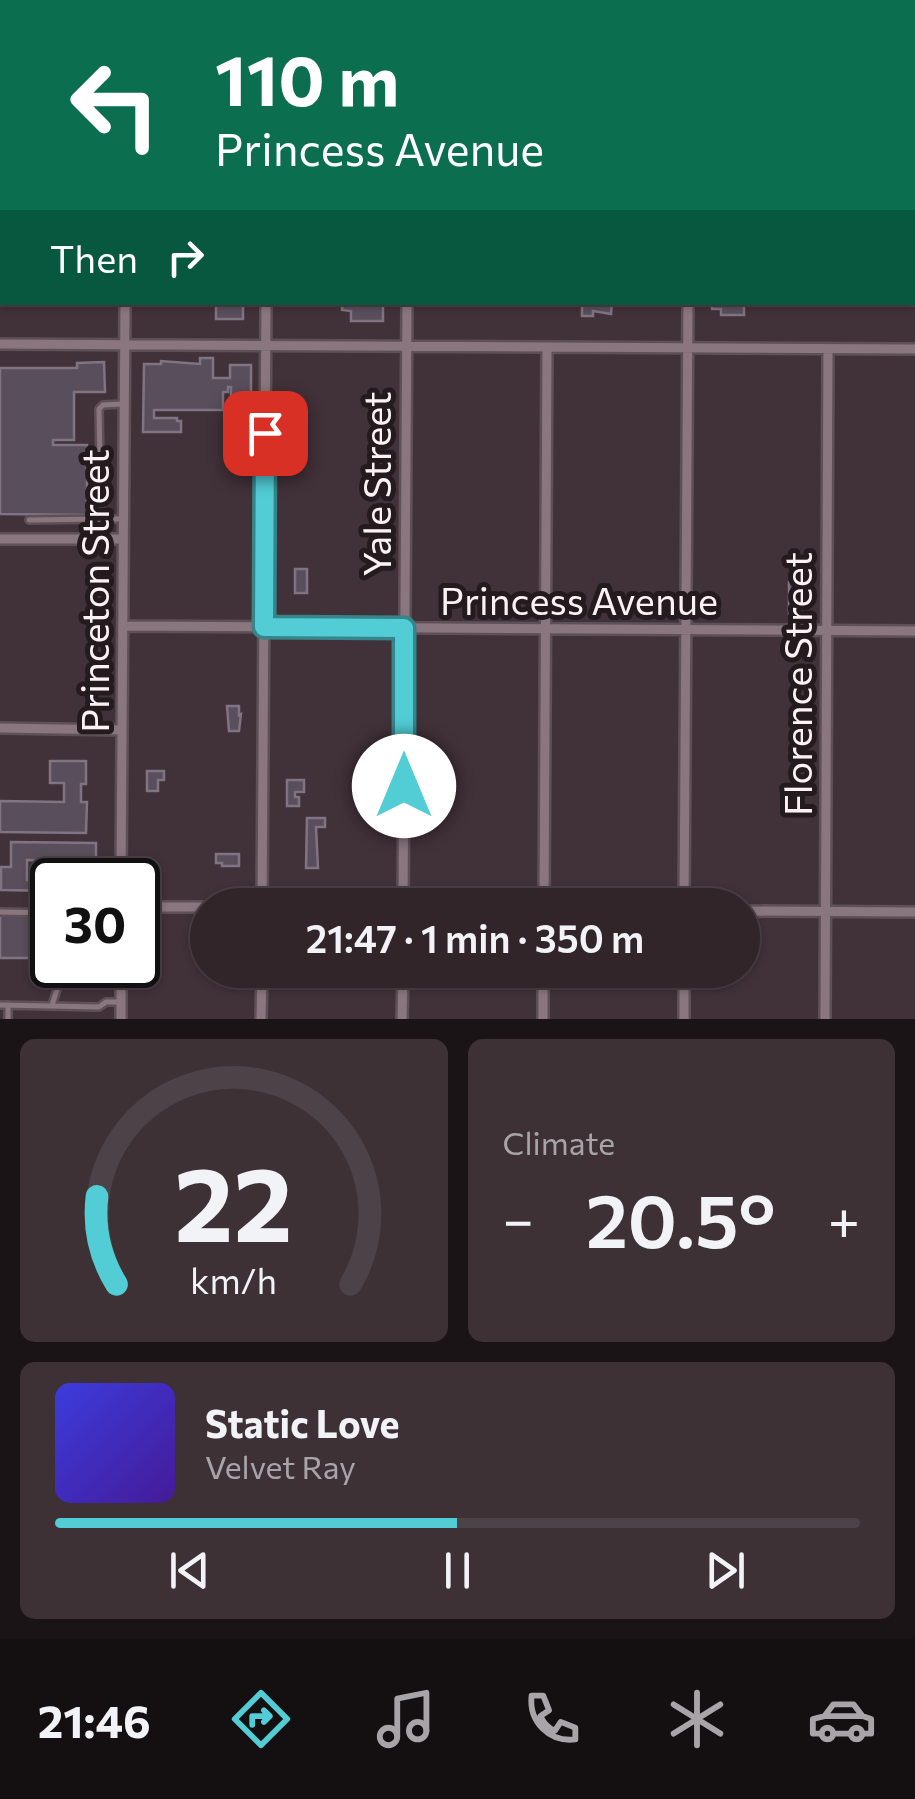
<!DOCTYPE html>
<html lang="en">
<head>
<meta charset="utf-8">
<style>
	body { margin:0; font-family:Commissioner,sans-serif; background:#3d3136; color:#f1f3f6; height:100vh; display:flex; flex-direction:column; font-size:38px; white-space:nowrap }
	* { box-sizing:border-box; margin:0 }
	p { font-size:32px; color:#a8a5a8 }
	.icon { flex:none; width:55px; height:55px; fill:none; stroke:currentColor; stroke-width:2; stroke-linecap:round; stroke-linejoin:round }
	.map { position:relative; height:1019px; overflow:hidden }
	.details { display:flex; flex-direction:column; gap:20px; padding:20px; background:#1b1417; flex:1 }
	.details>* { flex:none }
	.banner { position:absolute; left:0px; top:0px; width:915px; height:305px; box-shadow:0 2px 8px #0004,0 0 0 2px #4c4247; background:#0b6e4f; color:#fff; overflow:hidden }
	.speed { position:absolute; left:30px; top:858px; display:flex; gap:20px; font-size:50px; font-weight:700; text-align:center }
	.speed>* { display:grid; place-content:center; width:130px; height:130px; border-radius:50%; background:#31252a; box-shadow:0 2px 8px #0004,0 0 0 2px #4c4247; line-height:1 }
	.speed .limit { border:5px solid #111; border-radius:15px; background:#fff; color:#111 }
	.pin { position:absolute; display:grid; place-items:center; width:85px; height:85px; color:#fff; margin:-42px; border-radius:20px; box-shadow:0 5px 15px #0006 }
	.me { position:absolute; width:110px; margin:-55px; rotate:0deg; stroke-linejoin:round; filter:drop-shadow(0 0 8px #0008) }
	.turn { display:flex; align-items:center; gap:35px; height:210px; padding:0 50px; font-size:45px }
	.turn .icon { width:130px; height:130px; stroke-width:2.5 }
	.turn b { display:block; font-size:70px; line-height:85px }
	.then { display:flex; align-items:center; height:95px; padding:0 50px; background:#0003; gap:20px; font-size:38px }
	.big { font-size:75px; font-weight:600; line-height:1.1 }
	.details .tile { flex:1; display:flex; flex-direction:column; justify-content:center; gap:15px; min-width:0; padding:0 35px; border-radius:15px; background:#3d3136 }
	.details .dial { align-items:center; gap:0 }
	.dial svg { height:260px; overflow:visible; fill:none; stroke:#4c4247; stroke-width:7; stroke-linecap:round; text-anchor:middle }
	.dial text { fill:#f1f3f6; stroke:none }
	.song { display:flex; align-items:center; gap:30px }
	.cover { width:120px; height:120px; border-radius:15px; background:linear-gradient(135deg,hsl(240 70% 55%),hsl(260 70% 35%)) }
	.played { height:10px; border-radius:5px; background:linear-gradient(90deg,#52ccd5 50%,#4c4247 50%) }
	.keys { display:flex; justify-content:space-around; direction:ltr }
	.heat { display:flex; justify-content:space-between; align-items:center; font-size:55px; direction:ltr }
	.details .tiles { flex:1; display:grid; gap:20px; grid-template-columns:1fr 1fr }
	.tile:last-child { grid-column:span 2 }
	.trip { position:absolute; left:190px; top:888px; width:570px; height:100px; border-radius:50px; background:#31252a; box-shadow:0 2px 8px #0004,0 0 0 2px #4c4247; font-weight:600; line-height:100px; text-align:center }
	.menu { display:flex; height:160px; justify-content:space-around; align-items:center; background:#140f11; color:#a8a5a8 }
	.menu .icon { width:70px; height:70px }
	.menu .active { color:#52ccd5 }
	.menu b { font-size:45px; color:#f1f3f6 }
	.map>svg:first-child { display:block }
</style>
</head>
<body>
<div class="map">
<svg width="915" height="1019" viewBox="0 0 915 1019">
	<rect width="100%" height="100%" fill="#413138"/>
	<path fill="#594e5b" stroke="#807482" stroke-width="2.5" d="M 206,302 L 243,302 L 243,319 L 216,319 L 216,305 L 206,305 Z
		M 342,302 L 383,302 L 383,321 L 351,321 L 351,311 L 342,310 Z
		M 582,302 L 612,302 L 611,314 L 593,311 L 593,316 L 582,316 Z
		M 712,302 L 744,302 L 744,315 L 721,315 L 721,309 L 712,309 Z
		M 200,358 L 213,358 L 213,378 L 230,378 L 230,365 L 251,365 L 251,403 L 231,403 L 231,387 L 228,387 L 228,392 L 223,392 L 223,410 L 154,410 L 154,418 L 177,418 L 177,421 L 181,421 L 181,432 L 143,432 L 144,364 L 161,364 L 161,361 L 200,364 Z
		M 104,362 L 105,392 L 74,392 L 74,440 L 53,440 L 53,445 L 87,445 L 87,515 L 0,514 L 0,368 L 77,368 L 77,363 Z
		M 295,569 L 307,569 L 307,593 L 295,593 Z
		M 789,582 L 802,582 L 802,614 L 789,614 Z
		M 227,706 L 239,706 L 239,715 L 241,714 L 239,731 L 229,731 Z
		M 50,761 L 86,761 L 86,784 L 81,784 L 81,802 L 87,802 L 86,833 L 0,832 L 0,801 L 64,802 L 64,783 L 50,783 Z
		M 147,771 L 164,771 L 164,780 L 158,780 L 158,791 L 147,791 Z
		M 287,780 L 304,780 L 304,792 L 295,792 L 295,797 L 299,797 L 299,806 L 287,806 Z
		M 307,818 L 325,818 L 325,827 L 316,827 L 318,868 L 306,868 Z
		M 11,842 L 96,843 L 96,861 L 27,860 L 27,880 L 52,880 L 52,891 L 1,890 L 1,867 L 11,867 Z
		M 216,854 L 239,854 L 239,866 L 222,866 L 222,863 L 216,863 Z
		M 0,913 L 40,913 L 40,923 L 52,923 L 52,946 L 40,946 L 40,958 L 0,958 Z"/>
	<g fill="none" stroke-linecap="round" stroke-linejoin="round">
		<g stroke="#5e5057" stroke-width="10">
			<path id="lane" d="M 122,404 L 103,405 L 99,409 L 101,519 L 123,519
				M 29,520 L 101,519
				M 0,912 L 52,913
				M 0,1005 L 99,1007 L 106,1002 L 120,1002
				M 52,1005 L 65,965
				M 8,1019 L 8,1005"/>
		</g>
		<g stroke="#5e5057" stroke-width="14">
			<path id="street" d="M 130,2 L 130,0
				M 411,2 L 411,0
				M 693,2 L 693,0
				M 834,2 L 834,0
				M 0,6 L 2,6
				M 912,12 L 915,12
				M 0,344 L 915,349
				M 0,539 L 123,539
				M 123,626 L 915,631
				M 0,728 L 122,730
				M 121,880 L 125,302
				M 262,905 L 266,302
				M 403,905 L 407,302
				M 544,905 L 547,347
				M 684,905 L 688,302
				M 138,907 L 208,907
				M 742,911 L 915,912
				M 121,1019 L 121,965
				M 261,1019 L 262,970
				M 402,1019 L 403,970
				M 543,1019 L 543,970
				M 684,1019 L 684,970
				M 825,1019 L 828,349"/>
		</g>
		<use href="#lane" stroke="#8a767e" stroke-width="5"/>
		<use href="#street" stroke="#8a767e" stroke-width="9"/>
	</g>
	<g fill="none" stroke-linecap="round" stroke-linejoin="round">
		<g stroke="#35858a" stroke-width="25">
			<path id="route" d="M 265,433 L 264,627 L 404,628 L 404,786"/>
		</g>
		<use href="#route" stroke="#52ccd5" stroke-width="18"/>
	</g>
	<g text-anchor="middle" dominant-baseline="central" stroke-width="10" stroke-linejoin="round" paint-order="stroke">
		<g font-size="38" fill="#fcf1f5" stroke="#231b1e">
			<text transform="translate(375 484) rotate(-90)">Yale Street</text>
			<text transform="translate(93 591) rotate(-90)">Princeton Street</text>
			<text x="579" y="599">Princess Avenue</text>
			<text transform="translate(796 684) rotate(-90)">Florence Street</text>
		</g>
	</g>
</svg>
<div class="speed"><div class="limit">30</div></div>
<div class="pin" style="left:265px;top:433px;background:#d93025"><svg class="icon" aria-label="arrive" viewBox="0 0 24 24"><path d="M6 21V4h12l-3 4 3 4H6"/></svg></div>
<svg class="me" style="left:404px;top:786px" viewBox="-20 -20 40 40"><circle r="19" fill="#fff"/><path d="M0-13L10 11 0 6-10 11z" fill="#52ccd5"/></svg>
<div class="trip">21:47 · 1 min · 350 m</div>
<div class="banner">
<div class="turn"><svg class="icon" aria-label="left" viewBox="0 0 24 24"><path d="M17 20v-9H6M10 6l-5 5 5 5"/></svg><div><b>110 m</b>Princess Avenue</div></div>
<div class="then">Then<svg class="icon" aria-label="right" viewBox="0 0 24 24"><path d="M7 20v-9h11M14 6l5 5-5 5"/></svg></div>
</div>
</div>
<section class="details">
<div class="tiles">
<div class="tile dial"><svg viewBox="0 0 100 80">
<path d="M14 69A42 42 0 1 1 86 69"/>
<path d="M14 69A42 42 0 0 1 8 42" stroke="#52ccd5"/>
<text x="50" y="56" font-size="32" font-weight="700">22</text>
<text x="50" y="72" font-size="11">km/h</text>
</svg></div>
<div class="tile"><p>Climate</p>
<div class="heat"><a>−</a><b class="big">20.5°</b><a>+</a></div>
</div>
<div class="tile">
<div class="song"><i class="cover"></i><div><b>Static Love</b><p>Velvet Ray</p></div></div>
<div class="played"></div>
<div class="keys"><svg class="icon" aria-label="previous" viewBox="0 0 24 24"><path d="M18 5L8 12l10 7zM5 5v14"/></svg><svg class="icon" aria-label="pause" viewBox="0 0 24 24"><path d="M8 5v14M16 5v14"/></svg><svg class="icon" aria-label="next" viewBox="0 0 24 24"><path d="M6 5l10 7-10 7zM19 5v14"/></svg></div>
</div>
</div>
</section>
<nav class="menu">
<b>21:46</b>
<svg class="icon active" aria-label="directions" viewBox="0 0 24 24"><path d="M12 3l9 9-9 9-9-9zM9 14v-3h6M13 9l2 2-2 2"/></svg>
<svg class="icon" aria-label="music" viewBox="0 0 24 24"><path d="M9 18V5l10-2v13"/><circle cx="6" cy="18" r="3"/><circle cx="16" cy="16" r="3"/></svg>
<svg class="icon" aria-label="phone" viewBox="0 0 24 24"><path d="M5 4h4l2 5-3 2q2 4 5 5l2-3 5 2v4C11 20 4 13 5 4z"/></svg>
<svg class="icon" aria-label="climate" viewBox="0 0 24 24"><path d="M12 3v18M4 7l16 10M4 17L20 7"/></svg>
<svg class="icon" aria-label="car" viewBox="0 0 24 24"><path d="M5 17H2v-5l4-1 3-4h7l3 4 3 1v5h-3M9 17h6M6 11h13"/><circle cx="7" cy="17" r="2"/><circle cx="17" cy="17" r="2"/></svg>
</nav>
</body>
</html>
